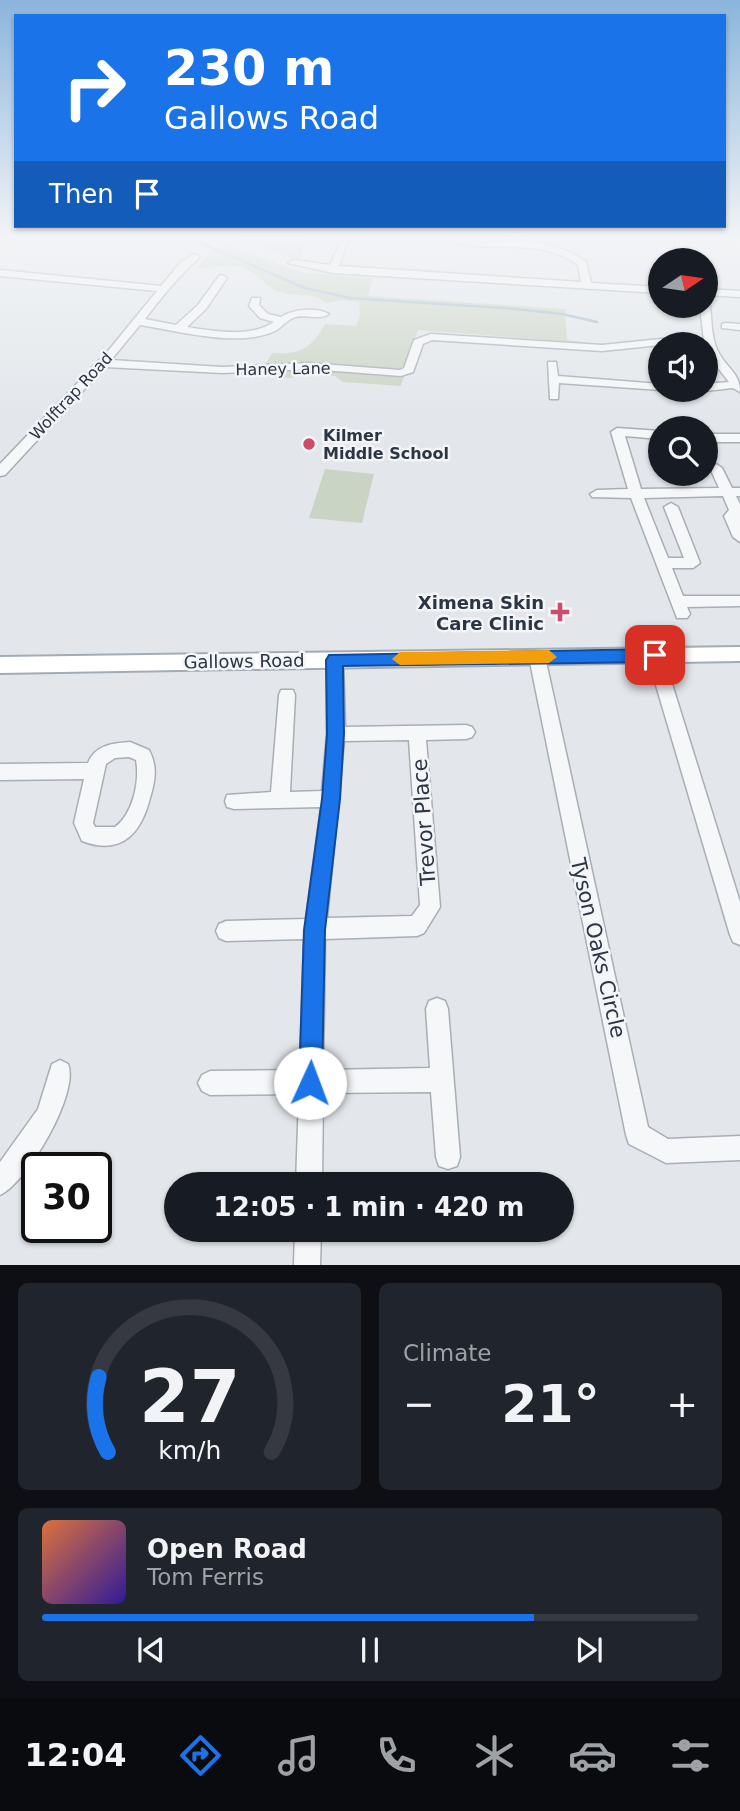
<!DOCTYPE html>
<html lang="en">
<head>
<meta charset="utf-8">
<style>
	body { margin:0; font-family:"DejaVu Sans",sans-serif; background:#20242c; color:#f1f3f6; height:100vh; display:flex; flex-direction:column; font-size:26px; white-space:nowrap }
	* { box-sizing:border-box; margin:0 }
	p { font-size:23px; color:#9ea1a6 }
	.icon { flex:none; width:38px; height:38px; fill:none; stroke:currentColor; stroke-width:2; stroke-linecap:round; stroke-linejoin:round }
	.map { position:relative; height:1265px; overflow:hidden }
	.sheet { display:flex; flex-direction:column; gap:18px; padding:18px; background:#0d0f14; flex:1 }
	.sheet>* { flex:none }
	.banner { position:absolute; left:14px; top:14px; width:712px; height:214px; border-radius:0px; box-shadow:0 2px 5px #0004; background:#1a73e8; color:#fff; overflow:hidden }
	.needle { width:46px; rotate:77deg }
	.controls { position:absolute; left:648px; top:248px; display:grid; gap:14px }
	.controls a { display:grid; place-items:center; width:70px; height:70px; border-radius:50%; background:#171b24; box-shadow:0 2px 5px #0004; font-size:35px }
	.speed { position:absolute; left:21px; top:1152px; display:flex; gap:14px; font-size:35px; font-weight:700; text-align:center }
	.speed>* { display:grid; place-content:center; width:91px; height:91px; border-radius:50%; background:#171b24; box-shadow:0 2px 5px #0004; line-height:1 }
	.speed .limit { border:4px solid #111; border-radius:10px; background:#fff; color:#111 }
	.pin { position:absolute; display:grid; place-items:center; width:60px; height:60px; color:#fff; margin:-30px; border-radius:14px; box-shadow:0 4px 10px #0006 }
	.me { position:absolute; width:77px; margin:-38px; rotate:2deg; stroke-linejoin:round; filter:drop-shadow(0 0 5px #0008) }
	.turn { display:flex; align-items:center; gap:24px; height:147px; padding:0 35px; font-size:32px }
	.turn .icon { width:91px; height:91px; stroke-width:2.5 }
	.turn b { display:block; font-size:49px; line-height:60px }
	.then { display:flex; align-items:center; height:66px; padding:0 35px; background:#0003; gap:14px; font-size:26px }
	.big { font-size:52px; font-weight:800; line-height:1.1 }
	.sheet .card { flex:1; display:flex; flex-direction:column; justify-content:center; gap:10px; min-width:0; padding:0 24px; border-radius:10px; background:#20242c }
	.sheet .dial { align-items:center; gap:0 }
	.dial svg { height:182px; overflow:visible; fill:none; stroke:#363941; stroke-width:7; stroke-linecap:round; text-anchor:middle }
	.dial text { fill:#f1f3f6; stroke:none }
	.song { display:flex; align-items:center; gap:21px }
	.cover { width:84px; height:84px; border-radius:10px; background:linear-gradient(135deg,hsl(20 70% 55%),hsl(250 70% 35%)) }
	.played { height:7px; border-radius:4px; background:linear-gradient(90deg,#1a73e8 75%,#363941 75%) }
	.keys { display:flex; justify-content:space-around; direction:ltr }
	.heat { display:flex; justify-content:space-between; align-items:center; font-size:38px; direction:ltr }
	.sheet .tiles { flex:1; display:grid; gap:18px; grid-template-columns:1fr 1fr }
	.card:last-child { grid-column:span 2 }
	.trip { position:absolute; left:164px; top:1172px; width:410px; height:70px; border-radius:35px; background:#171b24; box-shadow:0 2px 5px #0004; font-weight:800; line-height:70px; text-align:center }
	.tab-bar { display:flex; height:112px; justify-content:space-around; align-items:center; background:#090b0e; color:#9ea1a6 }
	.tab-bar .icon { width:49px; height:49px }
	.tab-bar .selected { color:#1a73e8 }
	.tab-bar b { font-size:32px; color:#f1f3f6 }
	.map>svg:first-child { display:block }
</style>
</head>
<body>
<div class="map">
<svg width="740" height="1265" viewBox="0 0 740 1265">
	<rect width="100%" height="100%" fill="#e3e7eb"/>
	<path fill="#cad4c4" d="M 236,239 L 308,239 L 299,260 Z
		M 227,246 L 304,273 L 373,278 L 368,296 L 565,309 L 567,340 L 600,344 L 418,330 L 401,386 L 343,382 L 335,376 L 303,374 L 292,378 L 259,376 L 272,353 C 300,355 312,348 325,324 L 356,326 L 360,315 L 359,302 L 342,300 L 326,303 C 312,291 296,298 280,292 C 263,286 258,271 240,267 C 224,264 211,269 197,268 L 211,250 Z
		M 325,469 L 374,474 L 362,523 L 309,518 Z"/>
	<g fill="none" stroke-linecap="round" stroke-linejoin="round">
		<path stroke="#9fb7ca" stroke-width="2.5" d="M 198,242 L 305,288 L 350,298 L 516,309 L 562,314 L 597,322"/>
		<g stroke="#a8aeb5" stroke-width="3">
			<path id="minor" d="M 342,239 L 351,239 L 346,245 L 339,266 L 581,282 L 578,265 C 549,243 513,248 478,246 C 468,245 455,244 447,239 C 490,239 550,235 586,262 L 591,283 L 660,287 L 660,293 L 333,273 L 288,263 L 293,260 L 330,265 Z
				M 675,239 L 685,239 L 686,261 L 676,261 Z
				M 195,254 L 200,257 C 179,275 162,297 145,319 L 176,325 L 198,305 L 219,276 L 222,275 L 227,278 L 206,309 L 187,327 C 213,331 251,338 274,322 L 260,318 L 249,306 L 252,298 L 260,298 L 259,305 L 268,314 L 281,317 C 292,309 317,307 329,314 C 319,321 304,313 293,318 C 286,321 281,328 275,331 C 238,348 179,331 140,325 L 111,360 L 222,367 L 309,363 L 400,370 L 404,368 L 414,340 L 431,334 L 602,345 L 661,339 L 704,341 L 700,306 L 705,306 L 705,303 L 710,306 C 712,322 711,341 720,355 C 729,370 740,374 740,392 L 733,388 L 705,391 L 701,390 L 705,390 L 705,384 L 729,382 L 707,354 L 705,345 L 660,345 L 602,351 L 432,340 L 423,344 L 413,372 L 401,376 L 309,369 L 222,373 L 105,367 L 5,475 L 0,476 L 0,464 L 108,351 L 157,291 L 0,276 L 0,270 L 161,286 L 181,262 Z
				M 705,289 L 740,291 L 740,297 L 705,295 Z
				M 726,323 L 740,324 L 740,330 L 722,328 L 722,324 Z
				M 548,362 L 556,362 L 558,376 L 660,384 L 661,390 L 559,383 L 558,399 L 550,399 Z
				M 617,428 L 660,431 L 660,439 L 625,436 L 641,489 L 719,488 L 710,468 L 716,464 L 722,468 L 732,488 L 740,488 L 740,496 L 736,496 L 740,504 L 740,542 L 733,537 L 724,516 L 729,510 L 723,496 L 644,498 L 668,558 L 684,558 L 664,507 L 671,503 L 678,507 L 700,563 L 693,568 L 672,568 L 683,596 L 740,596 L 740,606 L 687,607 L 690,614 L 687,618 L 677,618 L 631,498 L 592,497 L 590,494 L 597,490 L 628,489 L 611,432 Z
				M 705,434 L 740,434 L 740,442 L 705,442 Z
				M 655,649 L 661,651 L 663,655 L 740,902 L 740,945 L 733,942 L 730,935 L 647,655 L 649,651 Z
				M 537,651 L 543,653 L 545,657 L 648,1127 L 668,1139 L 740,1136 L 740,1160 L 666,1163 L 629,1144 L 626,1135 L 529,657 L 531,653 Z
				M 335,654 L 341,656 L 343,660 L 345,727 L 466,725 L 472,727 L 475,732 L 472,737 L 466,739 L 426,740 L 440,907 L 424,933 L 417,936 L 325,939 L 323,1070 L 430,1068 L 426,1009 L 429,1001 L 437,998 L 445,1001 L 448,1009 L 460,1157 L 457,1166 L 448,1169 L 439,1166 L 436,1157 L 431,1092 L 323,1093 L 322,1185 L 296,1185 L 299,1094 L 210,1095 L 202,1091 L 198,1083 L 202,1075 L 210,1071 L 300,1070 L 304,939 L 226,941 L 219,938 L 216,931 L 219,924 L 226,921 L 306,919 L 321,807 L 234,809 L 227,807 L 225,801 L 227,795 L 271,792 L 279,695 L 281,690 L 293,690 L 295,695 L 290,792 L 322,791 L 327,734 L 327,660 L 329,656 ZM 409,740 L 420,905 L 412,916 L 327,918 L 344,741 Z
				M 130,742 L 149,750 C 158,767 155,781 150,798 C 141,834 121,856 82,841 L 74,823 L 84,779 L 0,780 L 0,764 L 88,763 C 95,745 113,743 130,742 ZM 129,757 L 136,760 C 140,781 133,814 115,827 L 95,827 L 93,823 L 106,764 L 115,758 Z
				M 60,1060 L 68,1064 C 80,1093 27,1183 0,1195 L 0,1162 L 38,1109 L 52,1064 Z
				M 295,1230 L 321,1230 L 320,1265 L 294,1265 Z"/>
		</g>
		<g stroke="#a2acb6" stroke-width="4">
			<path id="major" d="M 740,647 L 740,661 L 0,673 L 0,657 Z"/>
		</g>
		<use href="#minor" fill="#f6f7f9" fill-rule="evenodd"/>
		<use href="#major" fill="#fff" fill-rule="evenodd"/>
	</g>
	<linearGradient id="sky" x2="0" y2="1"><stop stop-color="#8bb5dc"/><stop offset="0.57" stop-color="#f2f4f6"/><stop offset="1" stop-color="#f2f4f6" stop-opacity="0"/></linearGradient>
	<rect width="740" height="416" fill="url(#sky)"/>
	<path fill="#1a73e8" stroke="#114b97" stroke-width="2" d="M 655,649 L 663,655 L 655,662 L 343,666 L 344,734 L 340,799 L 325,930 L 322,1083 L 319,1091 L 310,1095 L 302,1091 L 299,1083 L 304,930 L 322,799 L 327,734 L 326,660 L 329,655 Z"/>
	<path fill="#f59e0b" d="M 549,650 L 557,657 L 549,663 L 400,665 L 392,659 L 400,652 Z"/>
	<g fill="#cc4c69" stroke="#f3f5f8" stroke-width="2.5">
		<circle cx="309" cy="444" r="7"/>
		<path d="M556.5 601.5h7v7h7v7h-7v7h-7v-7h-7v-7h7z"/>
	</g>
	<g text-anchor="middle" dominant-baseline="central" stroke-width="5" stroke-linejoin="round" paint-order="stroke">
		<g font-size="16" fill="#2b3543" stroke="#f3f5f8">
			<text transform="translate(283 369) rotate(-1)">Haney Lane</text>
			<text transform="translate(71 396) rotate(-47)">Wolftrap Road</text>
		</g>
		<g font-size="16" font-weight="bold" fill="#2b3543" stroke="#f3f5f8" text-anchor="start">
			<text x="323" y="435">Kilmer<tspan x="323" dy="18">Middle School</tspan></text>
		</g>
		<g font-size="18" font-weight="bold" fill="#2b3543" stroke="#f3f5f8" text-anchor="end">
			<text x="544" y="602">Ximena Skin<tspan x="544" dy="21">Care Clinic</tspan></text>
		</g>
		<g font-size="18" fill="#2b3543" stroke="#f3f5f8">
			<text transform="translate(244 661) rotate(-1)">Gallows Road</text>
		</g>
		<g font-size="21" fill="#2b3543" stroke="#f3f5f8">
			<text transform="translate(424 822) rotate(-94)">Trevor Place</text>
			<text transform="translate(598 948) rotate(77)">Tyson Oaks Circle</text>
		</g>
	</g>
</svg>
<div class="controls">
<a><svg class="needle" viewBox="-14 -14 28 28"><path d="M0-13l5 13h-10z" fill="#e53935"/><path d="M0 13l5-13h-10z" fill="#9ea1a6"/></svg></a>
<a><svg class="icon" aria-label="sound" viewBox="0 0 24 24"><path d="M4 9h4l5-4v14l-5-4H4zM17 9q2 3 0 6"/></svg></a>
<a><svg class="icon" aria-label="search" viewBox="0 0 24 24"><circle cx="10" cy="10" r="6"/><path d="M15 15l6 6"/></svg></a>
</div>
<div class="speed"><div class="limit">30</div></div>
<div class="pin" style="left:655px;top:655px;background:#d93025"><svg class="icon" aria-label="arrive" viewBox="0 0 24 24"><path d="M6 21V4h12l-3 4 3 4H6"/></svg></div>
<svg class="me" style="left:310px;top:1083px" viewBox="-20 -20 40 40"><circle r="19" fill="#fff"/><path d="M0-13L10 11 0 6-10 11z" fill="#1a73e8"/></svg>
<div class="trip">12:05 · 1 min · 420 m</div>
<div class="banner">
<div class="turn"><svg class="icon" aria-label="right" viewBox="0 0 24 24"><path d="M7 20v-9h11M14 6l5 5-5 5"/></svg><div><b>230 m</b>Gallows Road</div></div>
<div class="then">Then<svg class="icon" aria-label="arrive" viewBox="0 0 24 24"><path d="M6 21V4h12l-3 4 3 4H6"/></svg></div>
</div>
</div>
<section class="sheet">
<div class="tiles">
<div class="card dial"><svg viewBox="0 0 100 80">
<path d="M14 69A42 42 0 1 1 86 69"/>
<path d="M14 69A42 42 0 0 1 10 36" stroke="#1a73e8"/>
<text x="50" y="56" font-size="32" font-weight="700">27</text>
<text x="50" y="72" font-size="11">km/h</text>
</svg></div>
<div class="card"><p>Climate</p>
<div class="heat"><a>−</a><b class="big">21°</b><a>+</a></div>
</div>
<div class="card">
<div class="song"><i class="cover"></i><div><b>Open Road</b><p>Tom Ferris</p></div></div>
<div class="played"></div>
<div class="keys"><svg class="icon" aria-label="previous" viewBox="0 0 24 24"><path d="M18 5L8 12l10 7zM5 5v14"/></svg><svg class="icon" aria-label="pause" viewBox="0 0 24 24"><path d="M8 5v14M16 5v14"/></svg><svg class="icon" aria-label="next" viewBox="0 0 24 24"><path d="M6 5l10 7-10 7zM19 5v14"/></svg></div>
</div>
</div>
</section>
<nav class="tab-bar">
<b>12:04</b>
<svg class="icon selected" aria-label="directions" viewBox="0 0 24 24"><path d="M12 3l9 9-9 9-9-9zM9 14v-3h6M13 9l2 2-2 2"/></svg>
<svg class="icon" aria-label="music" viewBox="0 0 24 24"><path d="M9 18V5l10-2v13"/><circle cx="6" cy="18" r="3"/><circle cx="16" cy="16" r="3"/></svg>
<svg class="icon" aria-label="phone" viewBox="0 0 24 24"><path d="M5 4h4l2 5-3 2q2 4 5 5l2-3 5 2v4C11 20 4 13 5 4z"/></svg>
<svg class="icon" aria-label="climate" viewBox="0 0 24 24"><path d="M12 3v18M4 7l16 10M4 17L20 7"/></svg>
<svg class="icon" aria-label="car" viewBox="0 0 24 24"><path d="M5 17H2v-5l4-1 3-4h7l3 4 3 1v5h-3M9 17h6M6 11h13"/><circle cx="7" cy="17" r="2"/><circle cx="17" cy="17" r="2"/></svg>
<svg class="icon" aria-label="filters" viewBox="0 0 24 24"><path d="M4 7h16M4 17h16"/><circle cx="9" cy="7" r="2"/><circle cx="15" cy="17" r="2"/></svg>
</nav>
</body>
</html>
